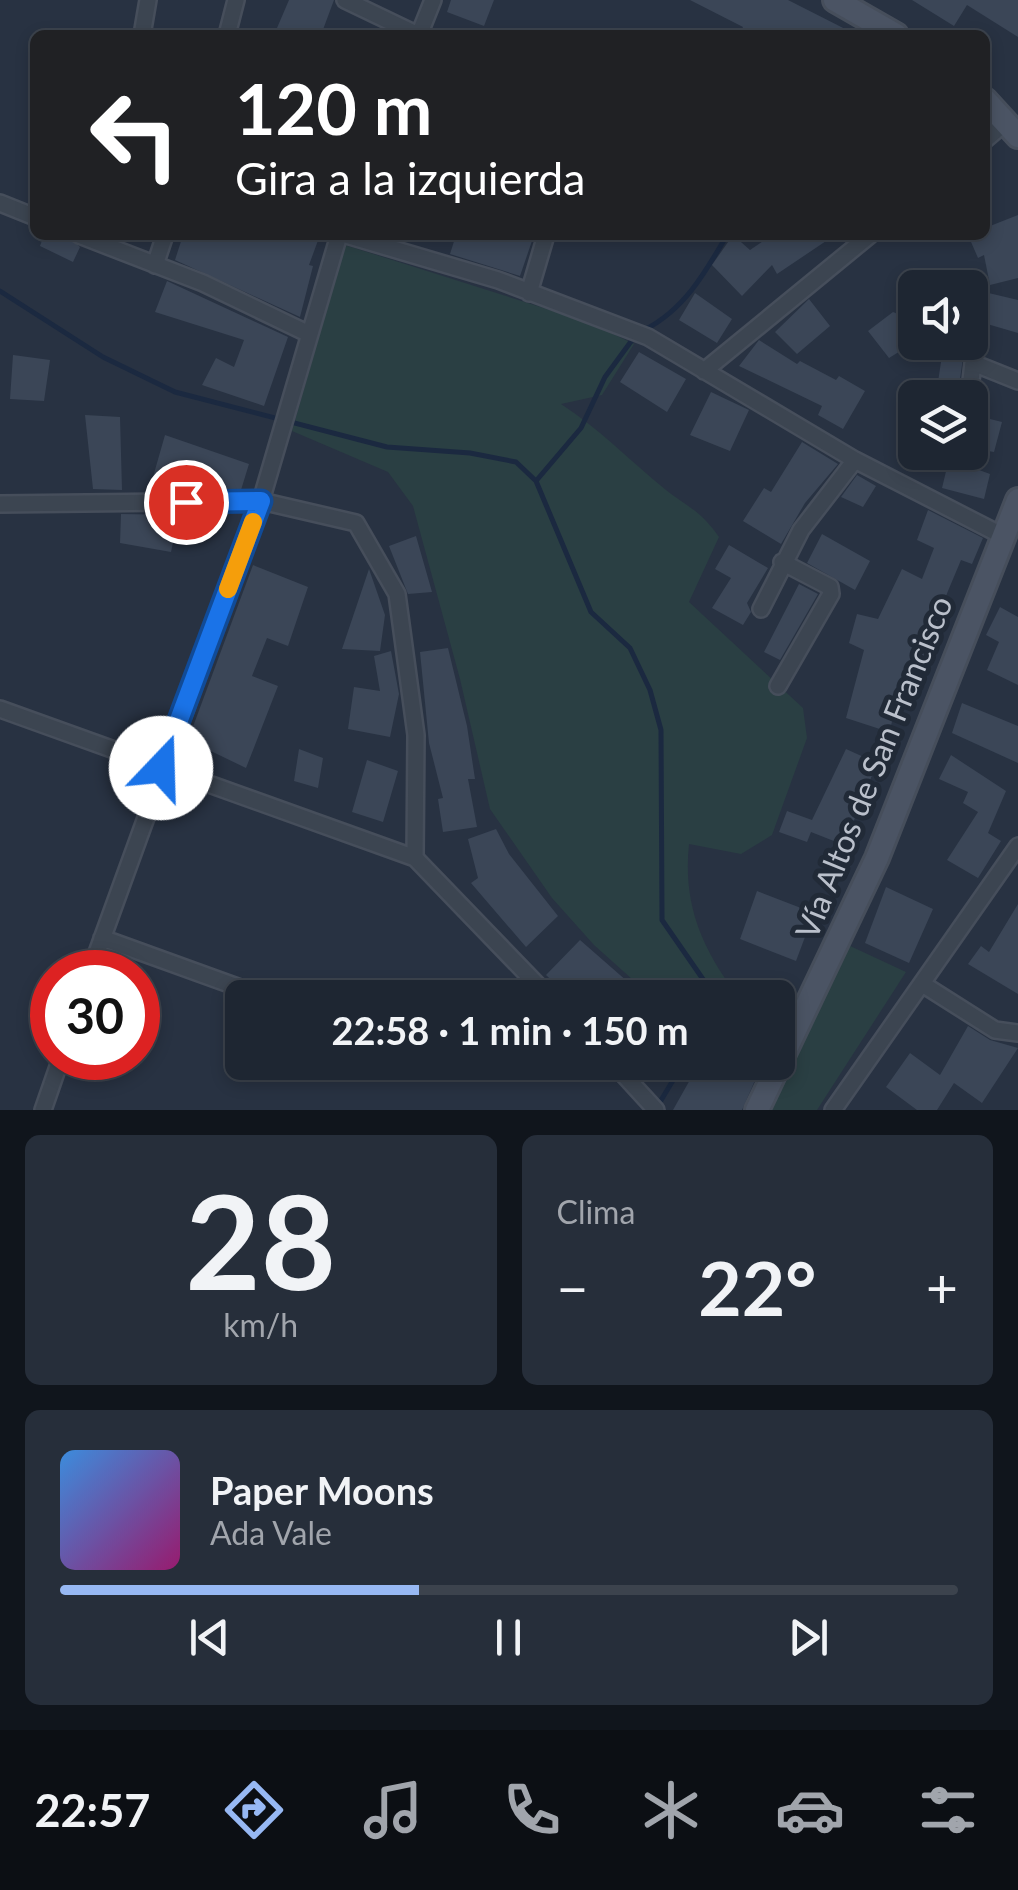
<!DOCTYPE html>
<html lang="es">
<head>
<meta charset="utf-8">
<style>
	body { margin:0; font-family:Lato,sans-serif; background:#262e3a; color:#f1f3f6; height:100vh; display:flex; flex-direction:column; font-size:38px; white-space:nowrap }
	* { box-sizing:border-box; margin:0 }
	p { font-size:32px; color:#a1a5ac }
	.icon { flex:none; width:55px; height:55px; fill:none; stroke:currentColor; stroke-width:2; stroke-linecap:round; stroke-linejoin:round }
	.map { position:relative; height:1110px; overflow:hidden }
	.panel { display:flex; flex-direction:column; gap:25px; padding:25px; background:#10151c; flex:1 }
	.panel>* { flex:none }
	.banner { position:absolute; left:30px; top:30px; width:960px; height:210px; border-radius:15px; box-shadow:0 5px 15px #0003,0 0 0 2px #3c434d; background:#202124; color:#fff; overflow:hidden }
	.fabs { position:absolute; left:898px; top:270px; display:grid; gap:20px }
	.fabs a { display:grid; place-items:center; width:90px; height:90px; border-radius:15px; background:#1e2632; box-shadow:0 5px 15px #0003,0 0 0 2px #3c434d; font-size:50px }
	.speed { position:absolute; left:30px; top:950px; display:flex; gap:20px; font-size:50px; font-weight:700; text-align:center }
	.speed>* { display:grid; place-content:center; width:130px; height:130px; border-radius:50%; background:#1e2632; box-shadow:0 5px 15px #0003,0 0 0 2px #3c434d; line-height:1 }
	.speed .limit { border:15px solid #d22; background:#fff; color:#111 }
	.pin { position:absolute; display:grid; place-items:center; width:85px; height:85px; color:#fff; margin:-42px; border:5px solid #fff; border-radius:50%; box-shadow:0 2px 10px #0007 }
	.me { position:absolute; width:110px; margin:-55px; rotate:21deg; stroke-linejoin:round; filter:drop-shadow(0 0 8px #0008) }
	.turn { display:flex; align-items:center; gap:35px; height:210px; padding:0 40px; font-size:45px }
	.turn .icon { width:130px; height:130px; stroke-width:2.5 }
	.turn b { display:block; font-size:70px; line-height:85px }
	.big { font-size:75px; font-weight:700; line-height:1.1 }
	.panel .card { flex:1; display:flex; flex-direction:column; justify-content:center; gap:15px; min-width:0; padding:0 35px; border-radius:15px; background:#262e3a }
	.panel .dial { align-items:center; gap:0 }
	.dial b { font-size:130px; line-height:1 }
	.song { display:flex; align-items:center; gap:30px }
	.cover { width:120px; height:120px; border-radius:15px; background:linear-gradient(135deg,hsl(210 70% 55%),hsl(320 70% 35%)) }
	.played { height:10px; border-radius:5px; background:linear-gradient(90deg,#97b8f3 40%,#3c434d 40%) }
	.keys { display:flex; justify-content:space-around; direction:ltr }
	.heat { display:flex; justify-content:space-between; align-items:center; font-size:55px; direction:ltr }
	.panel .tiles { flex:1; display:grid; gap:25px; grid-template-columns:1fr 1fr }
	.card:last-child { grid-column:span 2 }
	.trip { position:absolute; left:225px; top:980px; width:570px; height:100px; border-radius:15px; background:#1e2632; box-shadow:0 5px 15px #0003,0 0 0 2px #3c434d; font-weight:700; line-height:100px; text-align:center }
	.tabs { display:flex; height:160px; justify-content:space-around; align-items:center; background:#0c0f14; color:#a1a5ac }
	.tabs .icon { width:70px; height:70px }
	.tabs .active { color:#97b8f3 }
	.tabs b { font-size:45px; color:#f1f3f6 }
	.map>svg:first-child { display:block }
</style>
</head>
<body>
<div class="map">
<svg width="1018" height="1110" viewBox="0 0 1018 1110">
	<rect width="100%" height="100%" fill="#283242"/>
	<path fill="#2a3f43" d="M 345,245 L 588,322 L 634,344 L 602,395 L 561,404 C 600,429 630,461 666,490 C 689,508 701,511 719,537 L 689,602 L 803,708 L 807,738 L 772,835 L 741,854 L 689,844 C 683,902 700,945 734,991 L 731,997 L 652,997 L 594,945 L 552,898 L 490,809 L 460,679 L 413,506 L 388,472 L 292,431 Z
		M 848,945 L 906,972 L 817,1110 L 772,1110 Z"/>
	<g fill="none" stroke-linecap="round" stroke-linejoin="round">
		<path stroke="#1b2940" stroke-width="5" d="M 0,291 L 103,357 L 175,392 L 387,447 L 470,453 L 516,462 L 536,481 L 591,612 L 630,648 L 650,690 L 661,730 L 662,920 L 716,998
			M 644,330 C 684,310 705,273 727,235
			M 536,481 L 581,428 L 605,377 L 635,336
			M 657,1107 L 684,1062"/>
	</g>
	<path fill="#3b4657" d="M 289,0 L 334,0 L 321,35 L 274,35 Z
		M 451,0 L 494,0 L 484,26 L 447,12 Z
		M 690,0 L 788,0 L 857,35 L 739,35 L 743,27 Z
		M 912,0 L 1018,0 L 1018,37 L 967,5 L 954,26 Z
		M 1018,215 L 1018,278 L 990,285 L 984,255 L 978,258 L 968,235 L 985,235 L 985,228 Z
		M 44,235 L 68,236 L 80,247 L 73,262 L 40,246 Z
		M 183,235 L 320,235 L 309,265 L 313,266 L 300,317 L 175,260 Z
		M 456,235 L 534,235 L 520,276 L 450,254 Z
		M 733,235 L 750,250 L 772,235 L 835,235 L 777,274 L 772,265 L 742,296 L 712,265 Z
		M 167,281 L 288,337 L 264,406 L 202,385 L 216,358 L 234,367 L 244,340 L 155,312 Z
		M 976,290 L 1018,300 L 1018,333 L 970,319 Z
		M 695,293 L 732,319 L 717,343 L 679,320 Z
		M 809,299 L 830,326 L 797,354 L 775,332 Z
		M 893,312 L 911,319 L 915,342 L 889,358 L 868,331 Z
		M 759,340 L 797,364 L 800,361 L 836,380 L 839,376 L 865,391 L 843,429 L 818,415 L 822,406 L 739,366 Z
		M 944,342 L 974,346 L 963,358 L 959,386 L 938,382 Z
		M 639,352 L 686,379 L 667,412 L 620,382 Z
		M 13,355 L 50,360 L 44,401 L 10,399 Z
		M 711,392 L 749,410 L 730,451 L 690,435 Z
		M 970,414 L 1002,422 L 994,452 L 970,448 Z
		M 85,415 L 120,417 L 122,490 L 93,489 Z
		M 165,435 L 249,464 L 241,490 L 198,490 L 153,477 Z
		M 802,442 L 838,464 L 805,503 L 781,544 L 743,521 L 764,488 L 771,492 Z
		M 949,459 L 990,474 L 984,499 L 942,488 Z
		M 857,475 L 876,486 L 863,507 L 841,497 Z
		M 928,510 L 983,538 L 972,564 L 961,560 L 948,591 L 931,634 L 939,636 L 927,675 L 908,668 L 889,732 L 846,718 L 864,650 L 849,643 L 857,614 L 878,619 L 902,569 L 922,579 L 934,548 L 917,540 Z
		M 121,514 L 179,515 L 171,552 L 120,543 Z
		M 822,534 L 870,561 L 855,590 L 807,563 Z
		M 416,536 L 432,592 L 408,594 L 389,546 Z
		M 729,545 L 768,568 L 747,603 L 751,612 L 743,625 L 712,608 L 731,578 L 715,569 Z
		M 253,565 L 308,587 L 288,646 L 267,638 L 252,676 L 278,686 L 246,768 L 188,740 Z
		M 369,569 L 385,615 L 380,651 L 342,649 Z
		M 799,584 L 818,594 L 780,660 L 764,652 Z
		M 1000,607 L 1018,617 L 1018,685 L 987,670 L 999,642 L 986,635 Z
		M 448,648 L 467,726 L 475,779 L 468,779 L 477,827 L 443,832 L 438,799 L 443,798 L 429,743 L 420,652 Z
		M 391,651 L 399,694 L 390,737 L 348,729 L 354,687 L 380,691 L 374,656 Z
		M 962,703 L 1018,726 L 1018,763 L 952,733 Z
		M 299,749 L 323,758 L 318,788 L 294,781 Z
		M 846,749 L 877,763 L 844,845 L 811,832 L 807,842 L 779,832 L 787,811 L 812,820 Z
		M 951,755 L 1006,791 L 988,833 L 1001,841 L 978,878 L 947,860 L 978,812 L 963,803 L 968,792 L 939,779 Z
		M 367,760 L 398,771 L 383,822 L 352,812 Z
		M 496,829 L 509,854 L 558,916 L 526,947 L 471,883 L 478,878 L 468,839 Z
		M 886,887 L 933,909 L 909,963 L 865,943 Z
		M 757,891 L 814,913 L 796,961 L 740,939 Z
		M 1018,904 L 1018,994 L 968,964 L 981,946 L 989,952 Z
		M 580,940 L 628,982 L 625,986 L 642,998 L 570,998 L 546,975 Z
		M 968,1026 L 990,1040 L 1018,1048 L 982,1103 L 954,1083 L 937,1110 L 917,1110 L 886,1087 L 910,1053 L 940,1075 Z
		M 700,1062 L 746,1062 L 760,1069 L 742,1110 L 673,1110 Z"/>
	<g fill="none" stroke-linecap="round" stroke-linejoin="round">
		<g stroke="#464e5b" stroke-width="20">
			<path id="street" d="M 345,0 L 418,35
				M 142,35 L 148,0
				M 227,35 L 236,0
				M 419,35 L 433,0
				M 985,140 L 1007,121
				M 0,203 L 35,217
				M 79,235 L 203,283 L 309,334
				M 346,235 L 498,280 L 648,337 L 855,460 L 1003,536
				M 155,265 L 165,235
				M 529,293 L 546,235
				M 704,371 L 870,235
				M 970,389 L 973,363 L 1018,381
				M 0,504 L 261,501 L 356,523 L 397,594 L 416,735 L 415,858
				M 761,609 L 801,530 L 855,460
				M 778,686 L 831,594 L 830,587 L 782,562
				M 0,709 L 415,858 L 550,998
				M 102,938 L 268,998
				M 90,972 L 261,501 L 339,235
				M 924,985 L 995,1030 L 1018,1033
				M 612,1062 L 656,1110
				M 43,1110 L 61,1058
				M 833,1110 L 1018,846"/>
		</g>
		<g stroke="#464e5b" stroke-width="28">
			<path id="secondary" d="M 835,0 L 896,35
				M 985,100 L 1018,136
				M 757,1110 L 877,858 L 1018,500"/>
		</g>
		<use href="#street" stroke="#3c4551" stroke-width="15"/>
		<use href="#secondary" stroke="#4b5464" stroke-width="22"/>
	</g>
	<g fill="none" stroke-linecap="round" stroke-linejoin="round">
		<g stroke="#114b97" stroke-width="25">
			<path id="route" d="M 161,768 L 261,501 L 186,502"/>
		</g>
		<use href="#route" stroke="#1a73e8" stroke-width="18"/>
		<path stroke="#f59e0b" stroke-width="18" d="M 228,589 L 253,522"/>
	</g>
	<g text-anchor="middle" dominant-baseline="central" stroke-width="10" stroke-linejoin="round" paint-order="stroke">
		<g font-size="32" fill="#bac0cb" stroke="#212a37">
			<text transform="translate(873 767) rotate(-68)">Vía Altos de San Francisco</text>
		</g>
	</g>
</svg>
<div class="fabs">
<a><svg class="icon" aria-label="sound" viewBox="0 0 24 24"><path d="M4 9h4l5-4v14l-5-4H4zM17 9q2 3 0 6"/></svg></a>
<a><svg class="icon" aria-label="layers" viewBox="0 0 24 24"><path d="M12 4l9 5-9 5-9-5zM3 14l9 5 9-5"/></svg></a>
</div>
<div class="speed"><div class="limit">30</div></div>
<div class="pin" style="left:186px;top:502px;background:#d93025"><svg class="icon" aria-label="arrive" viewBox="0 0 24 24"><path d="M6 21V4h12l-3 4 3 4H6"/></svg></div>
<svg class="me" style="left:161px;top:768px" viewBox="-20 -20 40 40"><circle r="19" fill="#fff"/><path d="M0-13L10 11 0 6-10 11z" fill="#1a73e8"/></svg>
<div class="trip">22:58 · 1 min · 150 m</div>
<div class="banner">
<div class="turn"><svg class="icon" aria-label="left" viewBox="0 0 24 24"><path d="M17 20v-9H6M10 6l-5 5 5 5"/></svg><div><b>120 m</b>Gira a la izquierda</div></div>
</div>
</div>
<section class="panel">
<div class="tiles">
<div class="card dial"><b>28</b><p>km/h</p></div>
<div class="card"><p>Clima</p>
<div class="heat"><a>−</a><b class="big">22°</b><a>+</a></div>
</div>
<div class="card">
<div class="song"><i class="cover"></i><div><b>Paper Moons</b><p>Ada Vale</p></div></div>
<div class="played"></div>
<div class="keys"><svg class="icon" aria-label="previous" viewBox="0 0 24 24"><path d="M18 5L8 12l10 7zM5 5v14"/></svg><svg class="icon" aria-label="pause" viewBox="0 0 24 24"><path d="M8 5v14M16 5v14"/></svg><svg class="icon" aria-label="next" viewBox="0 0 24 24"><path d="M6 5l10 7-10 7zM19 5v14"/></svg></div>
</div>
</div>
</section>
<nav class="tabs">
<b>22:57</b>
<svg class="icon active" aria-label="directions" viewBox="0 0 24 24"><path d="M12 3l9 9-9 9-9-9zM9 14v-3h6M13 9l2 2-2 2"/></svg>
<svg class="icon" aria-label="music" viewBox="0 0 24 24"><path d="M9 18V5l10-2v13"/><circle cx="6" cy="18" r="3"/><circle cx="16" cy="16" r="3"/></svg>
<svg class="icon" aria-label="phone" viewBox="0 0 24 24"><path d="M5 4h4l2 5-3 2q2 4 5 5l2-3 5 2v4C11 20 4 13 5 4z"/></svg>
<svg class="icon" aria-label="climate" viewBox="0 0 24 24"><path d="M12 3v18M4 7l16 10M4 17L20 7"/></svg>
<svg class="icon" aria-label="car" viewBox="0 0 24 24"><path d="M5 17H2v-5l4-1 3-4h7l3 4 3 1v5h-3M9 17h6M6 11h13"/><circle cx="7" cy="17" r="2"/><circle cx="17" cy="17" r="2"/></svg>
<svg class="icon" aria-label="filters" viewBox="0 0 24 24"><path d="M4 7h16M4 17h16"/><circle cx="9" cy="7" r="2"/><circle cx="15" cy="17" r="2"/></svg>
</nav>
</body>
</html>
